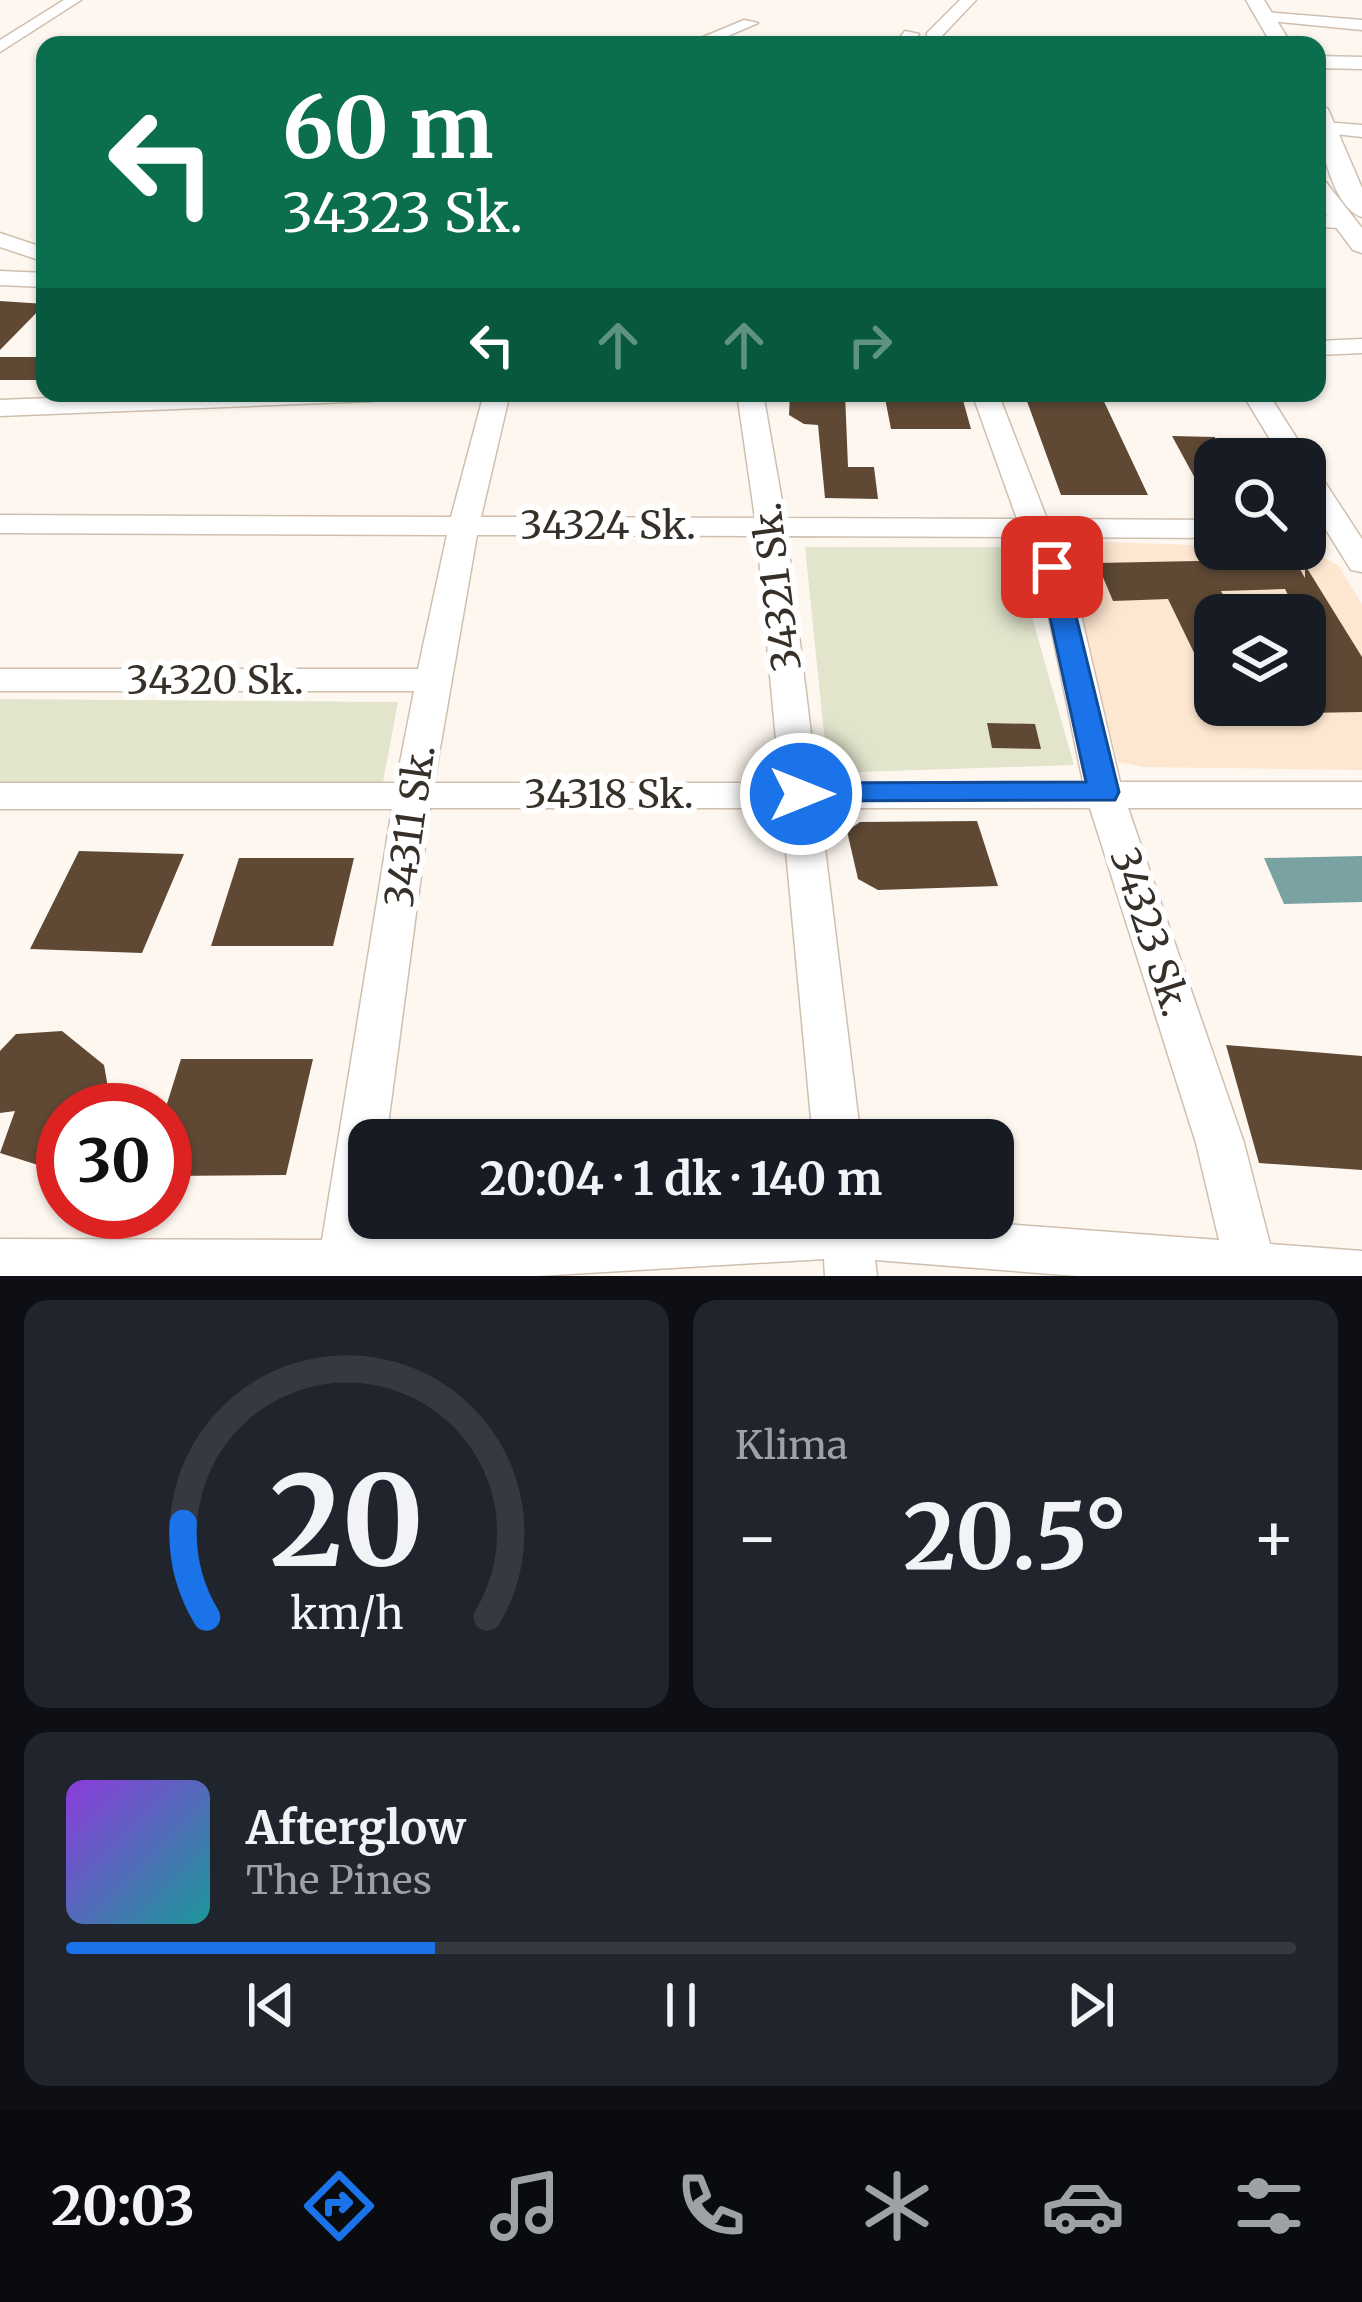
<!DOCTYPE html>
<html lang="tr">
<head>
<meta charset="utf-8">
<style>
	body { margin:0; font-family:Merriweather,serif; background:#20242c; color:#f1f3f6; height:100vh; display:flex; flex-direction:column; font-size:45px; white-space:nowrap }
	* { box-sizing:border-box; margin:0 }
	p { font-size:39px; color:#9ea1a6 }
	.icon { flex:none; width:66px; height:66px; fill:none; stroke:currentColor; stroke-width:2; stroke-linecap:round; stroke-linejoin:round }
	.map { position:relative; height:1276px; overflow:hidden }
	.drawer { display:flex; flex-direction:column; gap:24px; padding:24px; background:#0d0f14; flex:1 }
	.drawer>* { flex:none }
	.guide { position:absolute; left:36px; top:36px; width:1290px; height:366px; border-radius:24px; box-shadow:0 3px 9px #0004; background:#0b6e4f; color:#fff; overflow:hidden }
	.buttons { position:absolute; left:1194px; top:438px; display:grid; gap:24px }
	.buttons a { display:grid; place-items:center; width:132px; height:132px; border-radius:24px; background:#171b24; box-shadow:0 3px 9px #0004; font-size:60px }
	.speed { position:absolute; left:36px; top:1083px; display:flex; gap:24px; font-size:60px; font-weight:700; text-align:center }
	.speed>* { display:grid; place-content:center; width:156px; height:156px; border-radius:50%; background:#171b24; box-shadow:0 3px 9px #0004; line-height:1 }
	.speed .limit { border:18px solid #d22; background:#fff; color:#111 }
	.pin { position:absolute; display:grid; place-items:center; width:102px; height:102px; color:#fff; margin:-51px; border-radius:24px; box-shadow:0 6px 18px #0006 }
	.me { position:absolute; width:132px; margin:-66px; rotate:90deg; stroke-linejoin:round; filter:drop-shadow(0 0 9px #0008) }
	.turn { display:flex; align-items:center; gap:42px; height:252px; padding:0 48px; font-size:54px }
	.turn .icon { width:156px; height:156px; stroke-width:2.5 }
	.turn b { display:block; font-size:84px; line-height:102px }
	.lanes { display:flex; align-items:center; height:114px; padding:0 48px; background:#0003; justify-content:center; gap:60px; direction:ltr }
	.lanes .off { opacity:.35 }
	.big { font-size:90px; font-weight:700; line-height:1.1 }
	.drawer .tile { flex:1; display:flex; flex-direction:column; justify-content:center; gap:18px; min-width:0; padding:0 42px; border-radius:24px; background:#20242c }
	.drawer .dial { align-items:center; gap:0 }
	.dial svg { height:312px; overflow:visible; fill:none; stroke:#363941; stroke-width:7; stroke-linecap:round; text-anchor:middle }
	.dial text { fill:#f1f3f6; stroke:none }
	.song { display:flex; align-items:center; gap:36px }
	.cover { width:144px; height:144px; border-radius:18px; background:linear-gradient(135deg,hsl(270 70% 55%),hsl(180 70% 35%)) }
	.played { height:12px; border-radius:6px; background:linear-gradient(90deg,#1a73e8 30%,#363941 30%) }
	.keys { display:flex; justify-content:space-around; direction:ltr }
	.heat { display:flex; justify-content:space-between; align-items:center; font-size:66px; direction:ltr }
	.drawer .tiles { flex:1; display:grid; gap:24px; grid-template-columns:1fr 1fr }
	.tile:last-child { grid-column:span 2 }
	.trip { position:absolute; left:348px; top:1119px; width:666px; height:120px; border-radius:24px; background:#171b24; box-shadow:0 3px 9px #0004; font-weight:700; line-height:120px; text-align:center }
	.dock { display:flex; height:192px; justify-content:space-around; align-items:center; background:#090b0e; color:#9ea1a6 }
	.dock .icon { width:84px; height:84px }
	.dock .current { color:#1a73e8 }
	.dock b { font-size:54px; color:#f1f3f6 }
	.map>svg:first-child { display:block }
</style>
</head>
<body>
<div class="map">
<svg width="1362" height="1276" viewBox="0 0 1362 1276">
	<rect width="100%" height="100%" fill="#fef7f0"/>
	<path fill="#fee7d1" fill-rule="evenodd" d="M 1081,541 L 1305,549 L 1338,565 L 1362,604 L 1362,770 L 1144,767 L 1118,762 L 1066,559 ZM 1215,615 L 1305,615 L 1305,705 L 1215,705 Z"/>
	<path fill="#e2e5cc" d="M 805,547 L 1012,547 L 1074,765 L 828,773 Z
		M 0,699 L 398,702 L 383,782 L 0,783 Z"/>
	<path fill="#7aa2a2" d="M 1362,856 L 1362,902 L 1284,904 L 1264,858 Z"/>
	<path fill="#5f4935" d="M 0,301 L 45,304 L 0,350 Z
		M 0,357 L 45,357 L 45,380 L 0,380 Z
		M 790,393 L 845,393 L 848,467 L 874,467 L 878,499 L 825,498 L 818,425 L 804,424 L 789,415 Z
		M 884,393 L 961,393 L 971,429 L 891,429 Z
		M 1024,393 L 1100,393 L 1148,495 L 1061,495 Z
		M 1172,436 L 1215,437 L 1215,515 Z
		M 1294,559 L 1305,578 L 1305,565 L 1362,657 L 1362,712 L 1305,713 L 1305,596 L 1289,597 L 1285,589 L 1221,591 L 1234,615 L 1215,615 L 1215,696 L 1168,599 L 1113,601 L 1097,563 Z
		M 987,723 L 1035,724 L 1041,749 L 992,748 Z
		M 977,821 L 998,886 L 878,890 L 858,879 L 847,831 L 860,822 Z
		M 79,851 L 184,854 L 142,953 L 30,949 Z
		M 239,858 L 354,858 L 333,946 L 211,946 Z
		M 62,1031 L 104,1065 L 110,1099 L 105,1110 L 63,1110 L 63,1167 L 38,1165 L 0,1153 L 15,1111 L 0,1113 L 0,1051 L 16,1034 Z
		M 1226,1045 L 1362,1056 L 1362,1170 L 1259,1163 Z
		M 181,1059 L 313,1059 L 286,1175 L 165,1176 L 165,1110 Z"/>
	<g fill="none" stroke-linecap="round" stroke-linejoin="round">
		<g stroke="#cfbfaf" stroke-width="3">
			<path id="minor" d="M 64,0 L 81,0 L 0,52 L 0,40 Z
				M 960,0 L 976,0 L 939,39 L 927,39 L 927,33 Z
				M 1265,12 L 1362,20 L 1362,30 L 1260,20 L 1257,17 Z
				M 744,20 L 758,23 L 707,45 L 684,45 Z
				M 905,31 L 919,34 L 911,45 L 894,45 Z
				M 1324,122 L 1362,125 L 1362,137 L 1317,132 L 1317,125 Z
				M 1317,215 L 1341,216 L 1352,222 L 1341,228 L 1317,227 Z
				M 0,233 L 45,248 L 45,262 L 0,247 Z
				M 0,271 L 45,273 L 45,287 L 0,285 Z
				M 1362,339 L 1362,353 L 1317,355 L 1317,341 Z
				M 177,393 L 386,393 L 373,401 L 0,416 L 0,400 Z
				M 484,393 L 510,393 L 481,517 L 755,518 L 737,393 L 763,393 L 785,518 L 1017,519 L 972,393 L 998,393 L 1047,519 L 1215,520 L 1215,538 L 1054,537 L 1077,598 L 1120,782 L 1362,782 L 1362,808 L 1128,808 L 1244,1143 L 1270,1244 L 1362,1251 L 1362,1276 L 1077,1276 L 875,1260 L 877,1276 L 825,1276 L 824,1259 L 537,1276 L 0,1276 L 0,1239 L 322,1240 L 392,809 L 0,809 L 0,783 L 396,783 L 414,691 L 0,691 L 0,669 L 418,669 L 447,535 L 0,533 L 0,515 L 451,517 ZM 477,535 L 757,536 L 780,783 L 434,783 ZM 787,536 L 1023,537 L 1045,598 L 1083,782 L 817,783 ZM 430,808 L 782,808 L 813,1140 L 861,1140 L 820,808 L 1090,808 L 1196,1143 L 1219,1240 L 922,1218 L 746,1218 L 373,1239 L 369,1140 L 386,1140 Z
				M 1242,393 L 1268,393 L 1310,459 L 1306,465 L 1315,467 L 1362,539 L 1362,572 L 1351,570 L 1305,496 L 1305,459 L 1282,459 Z"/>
		</g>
		<g stroke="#cfbfaf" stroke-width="3">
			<path id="tertiary" d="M 1246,0 L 1264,0 L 1292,45 L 1272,45 Z
				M 1317,56 L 1362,57 L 1362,69 L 1317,68 Z
				M 1317,103 L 1328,109 L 1362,188 L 1362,217 C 1330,207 1317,132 1317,103 Z
				M 1317,179 L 1325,181 L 1362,228 L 1362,253 L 1353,250 L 1317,202 Z"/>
		</g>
		<use href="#minor" fill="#fff" fill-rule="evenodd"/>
		<use href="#tertiary" fill="#fff" fill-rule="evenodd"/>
	</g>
	<path fill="#1a73e8" stroke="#114b97" stroke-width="3" d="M 1052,559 L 1064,567 L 1119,792 L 1115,800 L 790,801 L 786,794 L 790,786 L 801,783 L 1086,782 L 1039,567 Z"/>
	<g text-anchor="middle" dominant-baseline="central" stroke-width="12" stroke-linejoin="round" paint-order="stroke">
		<g font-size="39" fill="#363029" stroke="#fff">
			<text x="608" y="525">34324 Sk.</text>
			<text transform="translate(777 587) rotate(-97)">34321 Sk.</text>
			<text x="215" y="680">34320 Sk.</text>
			<text x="609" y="794">34318 Sk.</text>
			<text transform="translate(410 826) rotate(-82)">34311 Sk.</text>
			<text transform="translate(1150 932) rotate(72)">34323 Sk.</text>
		</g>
	</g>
</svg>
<div class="buttons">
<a><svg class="icon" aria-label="search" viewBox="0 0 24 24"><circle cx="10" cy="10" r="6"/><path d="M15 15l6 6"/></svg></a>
<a><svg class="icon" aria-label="layers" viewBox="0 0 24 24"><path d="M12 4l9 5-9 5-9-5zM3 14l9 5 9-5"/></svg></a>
</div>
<div class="speed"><div class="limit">30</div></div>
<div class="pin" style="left:1052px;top:567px;background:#d93025"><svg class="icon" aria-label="arrive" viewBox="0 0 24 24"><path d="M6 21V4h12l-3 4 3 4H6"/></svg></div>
<svg class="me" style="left:801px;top:794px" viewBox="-20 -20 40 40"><circle r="17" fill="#1a73e8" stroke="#fff" stroke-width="3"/><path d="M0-11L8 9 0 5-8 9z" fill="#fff"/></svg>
<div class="trip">20:04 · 1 dk · 140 m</div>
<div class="guide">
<div class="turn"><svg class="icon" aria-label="left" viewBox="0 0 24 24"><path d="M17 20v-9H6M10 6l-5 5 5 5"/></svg><div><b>60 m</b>34323 Sk.</div></div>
<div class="lanes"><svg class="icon" aria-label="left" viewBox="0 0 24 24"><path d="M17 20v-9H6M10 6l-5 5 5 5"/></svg><svg class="icon off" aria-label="ahead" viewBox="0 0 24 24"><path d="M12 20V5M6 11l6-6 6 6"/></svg><svg class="icon off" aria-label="ahead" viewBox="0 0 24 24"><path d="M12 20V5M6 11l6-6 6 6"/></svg><svg class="icon off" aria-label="right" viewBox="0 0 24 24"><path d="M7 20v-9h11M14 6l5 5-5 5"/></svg></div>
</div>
</div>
<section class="drawer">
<div class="tiles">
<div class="tile dial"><svg viewBox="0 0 100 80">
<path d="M14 69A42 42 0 1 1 86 69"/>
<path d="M14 69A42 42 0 0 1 8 45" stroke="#1a73e8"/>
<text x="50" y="56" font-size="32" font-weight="700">20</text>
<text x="50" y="72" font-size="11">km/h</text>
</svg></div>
<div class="tile"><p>Klima</p>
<div class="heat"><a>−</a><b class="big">20.5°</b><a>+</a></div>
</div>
<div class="tile">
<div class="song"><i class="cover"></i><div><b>Afterglow</b><p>The Pines</p></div></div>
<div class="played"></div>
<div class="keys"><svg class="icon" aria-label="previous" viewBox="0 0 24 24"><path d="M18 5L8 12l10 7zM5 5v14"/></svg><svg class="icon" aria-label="pause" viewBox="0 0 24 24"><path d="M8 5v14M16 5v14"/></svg><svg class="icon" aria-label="next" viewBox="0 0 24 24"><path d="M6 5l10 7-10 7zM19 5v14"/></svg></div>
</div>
</div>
</section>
<nav class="dock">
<b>20:03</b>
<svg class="icon current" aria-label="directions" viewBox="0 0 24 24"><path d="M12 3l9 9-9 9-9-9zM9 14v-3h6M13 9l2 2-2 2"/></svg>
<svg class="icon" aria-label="music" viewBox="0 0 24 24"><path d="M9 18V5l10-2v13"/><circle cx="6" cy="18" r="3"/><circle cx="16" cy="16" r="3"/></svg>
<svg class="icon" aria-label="phone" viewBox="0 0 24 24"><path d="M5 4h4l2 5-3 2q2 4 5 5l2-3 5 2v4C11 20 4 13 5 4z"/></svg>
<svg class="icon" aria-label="climate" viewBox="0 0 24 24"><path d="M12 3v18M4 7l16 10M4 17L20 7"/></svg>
<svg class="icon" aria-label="car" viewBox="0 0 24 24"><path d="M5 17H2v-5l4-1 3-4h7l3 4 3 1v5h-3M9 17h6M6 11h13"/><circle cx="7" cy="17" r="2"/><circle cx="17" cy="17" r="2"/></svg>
<svg class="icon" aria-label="filters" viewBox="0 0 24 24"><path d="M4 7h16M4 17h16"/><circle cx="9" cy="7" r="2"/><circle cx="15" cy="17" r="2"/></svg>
</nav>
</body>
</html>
